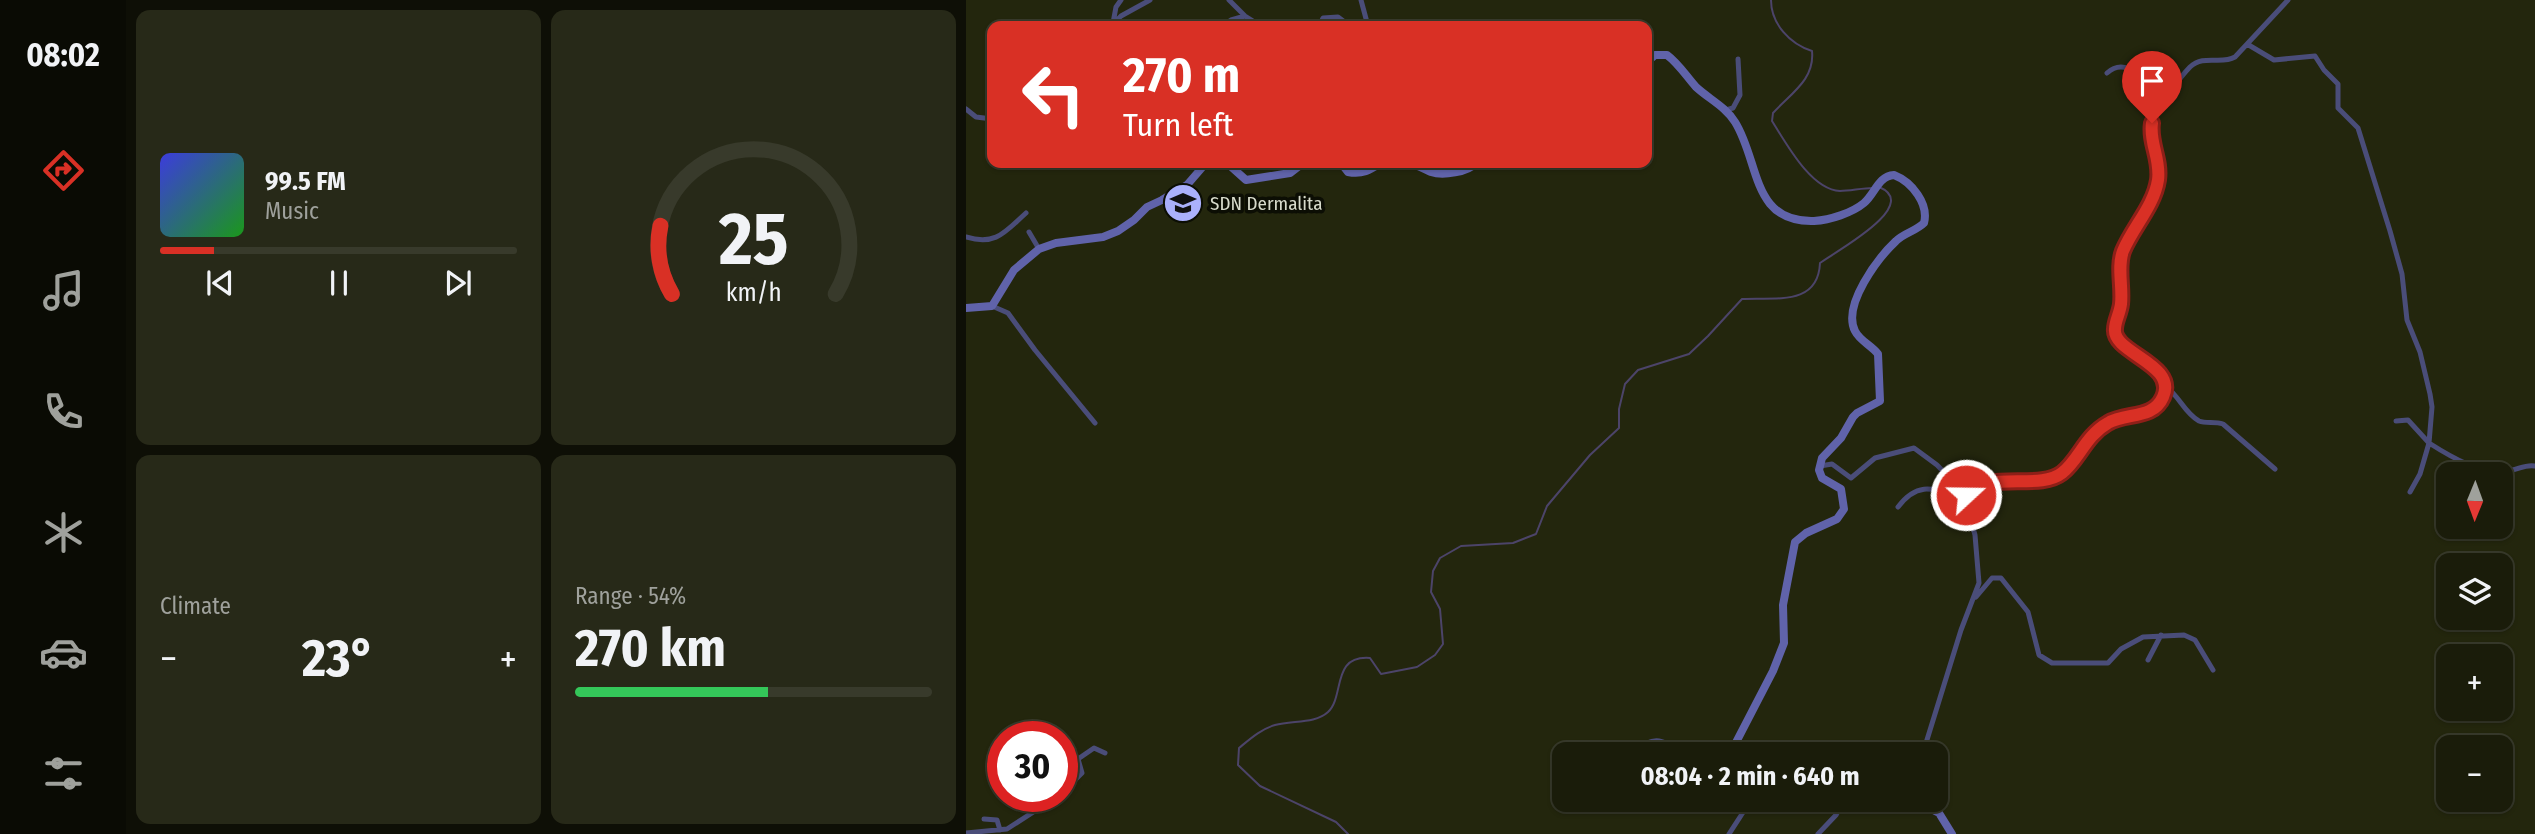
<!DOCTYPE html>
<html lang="en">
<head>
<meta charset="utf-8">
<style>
	body { margin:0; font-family:"Fira Sans Condensed",sans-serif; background:#272918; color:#f1f3f6; height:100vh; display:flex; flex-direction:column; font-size:26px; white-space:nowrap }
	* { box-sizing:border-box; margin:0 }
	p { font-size:23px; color:#9fa19c }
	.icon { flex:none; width:38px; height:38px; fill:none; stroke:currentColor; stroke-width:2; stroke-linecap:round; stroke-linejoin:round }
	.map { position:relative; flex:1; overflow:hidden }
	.details { display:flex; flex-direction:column; gap:10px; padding:10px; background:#0e0f06; width:840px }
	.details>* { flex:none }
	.banner { position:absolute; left:21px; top:21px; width:665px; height:147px; border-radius:14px; box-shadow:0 2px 5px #0004,0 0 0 2px #383a2b; background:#d93025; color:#fff; overflow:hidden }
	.needle { width:46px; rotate:181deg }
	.buttons { position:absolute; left:1470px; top:462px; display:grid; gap:14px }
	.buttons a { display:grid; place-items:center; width:77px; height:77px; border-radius:14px; background:#1a1c0a; box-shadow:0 2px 5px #0004,0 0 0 2px #383a2b; font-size:35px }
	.speed { position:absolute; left:21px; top:721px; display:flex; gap:14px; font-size:35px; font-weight:700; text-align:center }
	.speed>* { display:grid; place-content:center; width:91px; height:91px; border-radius:50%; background:#1a1c0a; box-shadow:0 2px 5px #0004,0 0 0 2px #383a2b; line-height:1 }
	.speed .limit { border:10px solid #d22; background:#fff; color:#111 }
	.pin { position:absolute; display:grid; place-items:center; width:60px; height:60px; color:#fff; margin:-72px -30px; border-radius:50% 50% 50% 0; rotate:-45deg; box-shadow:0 0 7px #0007 }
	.pin .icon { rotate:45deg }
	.me { position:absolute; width:77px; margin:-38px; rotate:69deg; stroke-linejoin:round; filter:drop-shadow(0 0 5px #0008) }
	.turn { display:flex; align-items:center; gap:24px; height:147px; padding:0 21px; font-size:32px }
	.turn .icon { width:91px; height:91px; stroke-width:2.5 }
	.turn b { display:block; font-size:49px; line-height:60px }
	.big { font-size:52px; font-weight:700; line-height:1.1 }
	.details .card { flex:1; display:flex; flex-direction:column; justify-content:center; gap:10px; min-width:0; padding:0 24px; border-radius:14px; background:#272918 }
	.details .dial { align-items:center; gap:0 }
	.dial svg { height:182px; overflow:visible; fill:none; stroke:#383a2b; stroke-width:7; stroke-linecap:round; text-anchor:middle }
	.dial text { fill:#f1f3f6; stroke:none }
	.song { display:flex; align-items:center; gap:21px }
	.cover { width:84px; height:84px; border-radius:10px; background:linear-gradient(135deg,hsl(240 70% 55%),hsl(120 70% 35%)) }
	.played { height:7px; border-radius:4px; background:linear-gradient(90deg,#d93025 15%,#383a2b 15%) }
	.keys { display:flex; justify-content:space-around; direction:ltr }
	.heat { display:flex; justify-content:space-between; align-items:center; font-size:38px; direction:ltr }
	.charge { height:10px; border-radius:5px; background:linear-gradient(90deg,#34c759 54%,#383a2b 0) }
	.details .tiles { flex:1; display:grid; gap:10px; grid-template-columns:repeat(2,1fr) }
	.trip { position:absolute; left:586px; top:742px; width:396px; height:70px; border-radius:14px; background:#1a1c0a; box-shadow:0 2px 5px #0004,0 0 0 2px #383a2b; font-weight:700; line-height:70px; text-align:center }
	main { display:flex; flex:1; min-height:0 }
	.tab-bar { display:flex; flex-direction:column; width:126px; justify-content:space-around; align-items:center; background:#0a0b04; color:#9fa19c }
	.tab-bar .icon { width:49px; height:49px }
	.tab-bar .on { color:#d93025 }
	.tab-bar b { font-size:32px; color:#f1f3f6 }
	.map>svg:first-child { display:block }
</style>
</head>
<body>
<main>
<nav class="tab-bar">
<b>08:02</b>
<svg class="icon on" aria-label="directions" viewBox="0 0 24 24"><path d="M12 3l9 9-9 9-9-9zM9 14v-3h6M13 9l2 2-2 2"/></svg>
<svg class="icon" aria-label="music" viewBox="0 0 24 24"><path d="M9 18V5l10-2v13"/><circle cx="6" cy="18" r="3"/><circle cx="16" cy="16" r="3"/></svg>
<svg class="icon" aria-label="phone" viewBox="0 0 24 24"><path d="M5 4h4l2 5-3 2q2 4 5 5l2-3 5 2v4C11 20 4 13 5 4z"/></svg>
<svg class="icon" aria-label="climate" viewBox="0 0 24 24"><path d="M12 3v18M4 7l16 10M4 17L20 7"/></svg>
<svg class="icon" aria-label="car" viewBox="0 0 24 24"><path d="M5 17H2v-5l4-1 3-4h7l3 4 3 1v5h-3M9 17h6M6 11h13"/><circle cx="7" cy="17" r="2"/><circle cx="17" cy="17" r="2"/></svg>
<svg class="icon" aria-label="filters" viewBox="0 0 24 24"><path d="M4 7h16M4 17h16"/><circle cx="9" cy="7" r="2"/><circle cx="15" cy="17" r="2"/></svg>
</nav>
<section class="details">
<div class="tiles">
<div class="card">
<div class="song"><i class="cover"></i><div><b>99.5 FM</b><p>Music</p></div></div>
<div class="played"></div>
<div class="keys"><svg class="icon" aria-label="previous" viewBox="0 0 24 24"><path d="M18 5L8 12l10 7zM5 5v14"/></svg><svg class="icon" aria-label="pause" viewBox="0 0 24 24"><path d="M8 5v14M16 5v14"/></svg><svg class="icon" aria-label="next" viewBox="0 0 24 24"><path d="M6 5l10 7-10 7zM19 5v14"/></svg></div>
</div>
<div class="card dial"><svg viewBox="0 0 100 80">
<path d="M14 69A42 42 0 1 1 86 69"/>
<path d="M14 69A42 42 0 0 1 9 39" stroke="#d93025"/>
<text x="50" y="56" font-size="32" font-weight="700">25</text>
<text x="50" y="72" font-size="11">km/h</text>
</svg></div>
<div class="card"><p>Climate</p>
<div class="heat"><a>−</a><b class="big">23°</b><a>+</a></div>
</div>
<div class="card"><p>Range · 54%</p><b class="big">270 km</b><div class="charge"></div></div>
</div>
</section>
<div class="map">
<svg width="1569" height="834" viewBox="0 0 1569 834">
	<rect width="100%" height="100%" fill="#23260d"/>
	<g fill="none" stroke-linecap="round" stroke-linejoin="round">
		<path stroke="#4c4469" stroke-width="2" d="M 805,0 C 805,24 824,44 846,51 C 849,80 824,94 807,113 L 806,121 C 820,143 845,190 874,191 C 884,191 896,188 907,188
			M 382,834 L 370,822 L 294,786 L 272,765 L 273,748 C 284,739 295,729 309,725 C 326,720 349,724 362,712 C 379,696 365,655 404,658 L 415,674 L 451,667 L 469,655 L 477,644 L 474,609 L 465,592 L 467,571 L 474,558 L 495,546 L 547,543 L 570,534 L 581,506 L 624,455 L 653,428 L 653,409 L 659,384 L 672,370 L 723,354 L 742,336 L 776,299 C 808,297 852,307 854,263 C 867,253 957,205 913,187"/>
		<path stroke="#4a4d79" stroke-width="5" d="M 263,0 L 279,16 L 295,26
			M 395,0 L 402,26
			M 147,23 L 150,7 L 155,0
			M 146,25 L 155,16 L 184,0
			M 256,26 L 265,20 L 279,16
			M 353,26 L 357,18 L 372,17 L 384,26
			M 1281,44 L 1308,60 L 1349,56 L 1358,70 L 1372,84 L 1372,108 L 1392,128 L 1424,231 L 1436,274 L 1441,320 L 1454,352 L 1464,394 L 1466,407 L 1463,443 C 1485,457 1515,475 1542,471 C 1552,470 1559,464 1569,466
			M 1141,73 C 1165,51 1183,97 1211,82
			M 0,109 L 10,117 L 26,119
			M 760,110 L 767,108 L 774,95 L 772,59
			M 63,232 L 73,249
			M 0,237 C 30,246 39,232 60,213
			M 26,306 L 42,313 L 69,350 L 129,423
			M 1199,386 C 1213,395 1218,413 1233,421 C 1240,424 1249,421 1257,424 L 1309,469
			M 1430,421 L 1442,420 L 1463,443 L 1454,474 L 1444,492
			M 854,466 L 866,464 L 885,478 L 909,458 L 948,448 L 971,465 L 1000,495
			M 932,507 C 954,478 971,491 1000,499
			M 1010,597 L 1026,578 L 1035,578 L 1062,612 L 1073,655 L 1086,663 L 1142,663 L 1155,649 L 1177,637 L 1218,635 L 1229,640 L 1247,670
			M 1182,660 L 1195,635
			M 661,754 C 689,738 690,735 717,754
			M 919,754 L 930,748 L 960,743 L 995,630 L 1013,583 L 1009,535 L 1000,503 L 1002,492 C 1028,474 1063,489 1090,477 C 1107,469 1120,436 1141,424 C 1159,412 1185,420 1197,398 C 1215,365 1148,354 1148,331 C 1149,324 1153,317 1154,310 C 1157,293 1151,268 1157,252 C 1165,228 1187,208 1192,181 C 1196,159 1180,139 1188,119 C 1191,108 1216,75 1224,67 C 1238,54 1255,65 1269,57 L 1322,0
			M 96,793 L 116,773 L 112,759 L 128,748 L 139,753
			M 18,819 L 31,820 L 34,830
			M 0,833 L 41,829 L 92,796
			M 763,834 L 785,800
			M 852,834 L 870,815 L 878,800"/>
		<path stroke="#6063aa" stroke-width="8" d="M 681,62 L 689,55 L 701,55 C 713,64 720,76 730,87 C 743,99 760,107 769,122 C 794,162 785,223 848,221 C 864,220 886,213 898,203 C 909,194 912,176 928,175 C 946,182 963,204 958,223 C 950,231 938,233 930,241 C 912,258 876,305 889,331 C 894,341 905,345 912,354 L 914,401 L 891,413 L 887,417 L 875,438 L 856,458 L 853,470 L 856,478 L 875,489 L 878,509 L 871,519 L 840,533 L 829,542 L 817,605 L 818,643 L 807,671 L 764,754
			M 261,163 L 280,180 L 324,173 L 337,163
			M 375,163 L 382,172 C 396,175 404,170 415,163
			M 443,163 C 452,165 458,169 465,172 C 477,176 502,172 510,163
			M 0,308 L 26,306 L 48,270 L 73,249 L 90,243 L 137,237 L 152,231 L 168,220 L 181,207 L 196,200 L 221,185 L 240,163
			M 819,800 L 852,802 L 862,800
			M 948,800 L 973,813 L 986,834"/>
	</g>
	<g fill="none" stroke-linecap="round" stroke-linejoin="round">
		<g stroke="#8d1f18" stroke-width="18">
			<path id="route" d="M 1000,495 C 1020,470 1073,491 1096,473 C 1113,460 1119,436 1142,423 C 1160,412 1187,420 1197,397 C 1212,364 1146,353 1149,329 C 1149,321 1154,313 1155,304 C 1157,287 1151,267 1157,251 C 1167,227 1188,206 1192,180 C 1195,159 1183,143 1186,123"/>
		</g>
		<use href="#route" stroke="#d93025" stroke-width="12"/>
	</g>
	<defs>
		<g id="school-disc" transform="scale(2.0125)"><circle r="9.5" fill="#aab0fb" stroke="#0c0e04"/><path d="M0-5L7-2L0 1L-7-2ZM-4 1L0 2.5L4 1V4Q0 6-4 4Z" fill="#111"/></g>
	</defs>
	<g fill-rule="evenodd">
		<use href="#school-disc" x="217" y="203"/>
	</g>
	<g text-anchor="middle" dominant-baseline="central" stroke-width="7" stroke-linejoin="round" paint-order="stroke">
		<g font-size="19" fill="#d8dbcc" stroke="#0c0e04" text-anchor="start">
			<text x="244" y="203">SDN Dermalita</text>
		</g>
	</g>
</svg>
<div class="buttons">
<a><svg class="needle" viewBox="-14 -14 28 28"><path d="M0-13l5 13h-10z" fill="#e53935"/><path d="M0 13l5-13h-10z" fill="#9fa19c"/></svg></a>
<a><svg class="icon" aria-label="layers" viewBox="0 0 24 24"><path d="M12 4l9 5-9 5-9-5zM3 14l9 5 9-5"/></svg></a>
<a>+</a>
<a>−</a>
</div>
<div class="speed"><div class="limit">30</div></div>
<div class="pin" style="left:1186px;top:123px;background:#d93025"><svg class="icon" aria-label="arrive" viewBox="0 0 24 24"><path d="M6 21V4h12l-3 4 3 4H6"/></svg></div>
<svg class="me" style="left:1000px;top:495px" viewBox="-20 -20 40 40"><circle r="17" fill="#d93025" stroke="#fff" stroke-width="3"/><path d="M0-11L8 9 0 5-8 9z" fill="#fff"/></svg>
<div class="trip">08:04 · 2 min · 640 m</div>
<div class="banner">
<div class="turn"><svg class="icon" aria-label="left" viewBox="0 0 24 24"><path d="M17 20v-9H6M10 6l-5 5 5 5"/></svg><div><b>270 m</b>Turn left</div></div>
</div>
</div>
</main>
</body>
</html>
